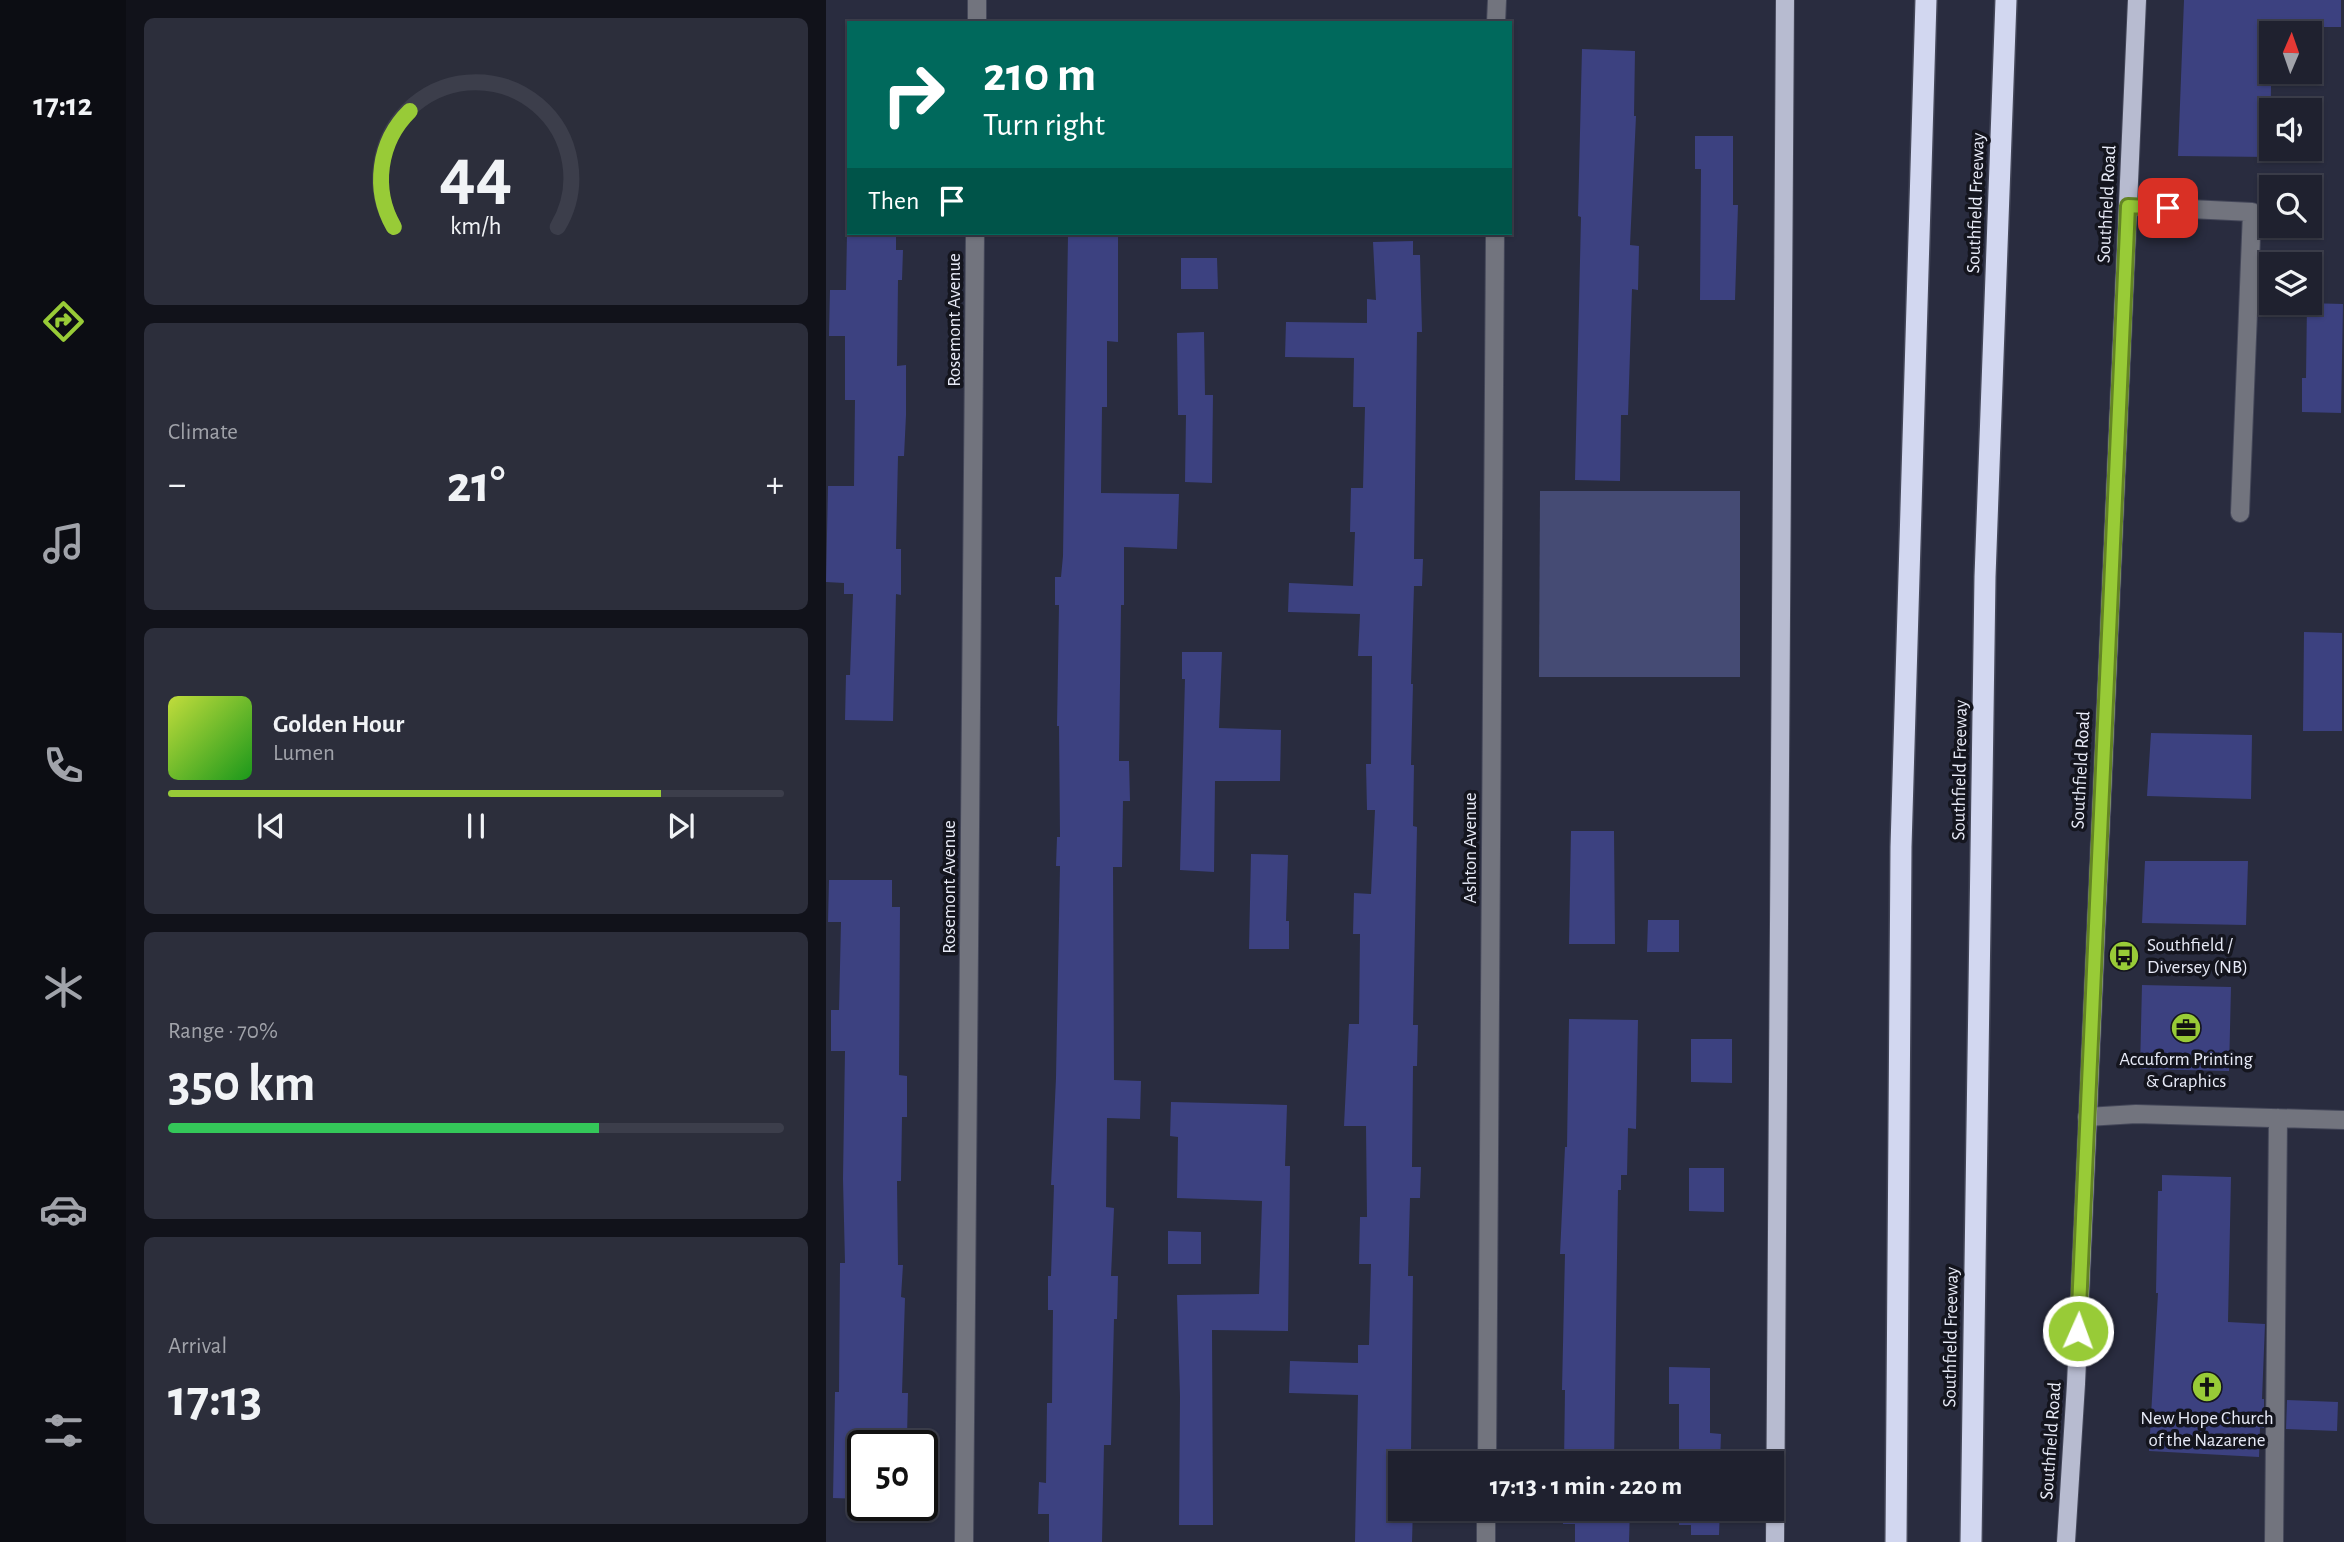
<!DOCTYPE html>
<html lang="en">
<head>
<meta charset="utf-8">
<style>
	body { margin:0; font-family:"Alegreya Sans",sans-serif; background:#2c2e3b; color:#f1f3f6; height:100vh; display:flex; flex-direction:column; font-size:26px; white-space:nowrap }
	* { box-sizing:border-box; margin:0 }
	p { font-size:23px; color:#a1a3aa }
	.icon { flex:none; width:38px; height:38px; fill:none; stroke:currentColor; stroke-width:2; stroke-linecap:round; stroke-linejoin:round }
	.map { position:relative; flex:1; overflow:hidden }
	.panel { display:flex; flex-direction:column; gap:18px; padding:18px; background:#11121a; width:700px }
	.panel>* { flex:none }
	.hud { position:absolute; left:21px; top:21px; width:665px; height:214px; border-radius:0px; box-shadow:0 2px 5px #0004,0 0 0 2px #3c3e4b; background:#00695c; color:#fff; overflow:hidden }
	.needle { width:46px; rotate:2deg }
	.tools { position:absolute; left:1433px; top:21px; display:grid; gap:14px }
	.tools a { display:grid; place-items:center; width:63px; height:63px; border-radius:0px; background:#1f212f; box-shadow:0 2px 5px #0004,0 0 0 2px #3c3e4b; font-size:35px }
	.speed { position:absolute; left:21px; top:1430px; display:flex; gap:14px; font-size:35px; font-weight:700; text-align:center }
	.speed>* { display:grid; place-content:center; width:91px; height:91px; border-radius:50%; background:#1f212f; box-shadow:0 2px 5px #0004,0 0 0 2px #3c3e4b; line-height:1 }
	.speed .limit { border:4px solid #111; border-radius:10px; background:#fff; color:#111 }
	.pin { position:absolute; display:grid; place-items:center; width:60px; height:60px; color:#fff; margin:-30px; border-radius:14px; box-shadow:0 4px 10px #0006 }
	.me { position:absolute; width:77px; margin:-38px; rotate:2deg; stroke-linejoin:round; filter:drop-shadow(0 0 5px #0008) }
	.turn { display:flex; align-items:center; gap:24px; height:147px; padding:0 21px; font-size:32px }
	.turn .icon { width:91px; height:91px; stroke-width:2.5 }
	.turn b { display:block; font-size:49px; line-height:60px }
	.then { display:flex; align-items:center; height:66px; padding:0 21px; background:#0003; gap:14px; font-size:26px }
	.big { font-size:52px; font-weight:700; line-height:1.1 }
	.panel .tile { flex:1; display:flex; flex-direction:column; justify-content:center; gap:10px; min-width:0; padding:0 24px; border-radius:10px; background:#2c2e3b }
	.panel .dial { align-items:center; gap:0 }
	.dial svg { height:182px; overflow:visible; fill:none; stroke:#3c3e4b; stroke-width:7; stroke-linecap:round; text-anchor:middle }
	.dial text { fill:#f1f3f6; stroke:none }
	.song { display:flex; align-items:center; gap:21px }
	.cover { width:84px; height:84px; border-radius:10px; background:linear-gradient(135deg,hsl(70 70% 55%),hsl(120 70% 35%)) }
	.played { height:7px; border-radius:4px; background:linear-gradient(90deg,#98cb37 80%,#3c3e4b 80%) }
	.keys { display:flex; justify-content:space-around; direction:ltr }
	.heat { display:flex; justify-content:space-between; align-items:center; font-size:38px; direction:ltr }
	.charge { height:10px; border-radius:5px; background:linear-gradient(90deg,#34c759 70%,#3c3e4b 0) }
	.trip { position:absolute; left:562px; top:1451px; width:396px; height:70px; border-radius:0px; background:#1f212f; box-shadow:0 2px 5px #0004,0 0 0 2px #3c3e4b; font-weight:700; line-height:70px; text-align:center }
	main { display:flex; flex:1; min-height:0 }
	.tabs { display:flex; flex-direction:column; width:126px; justify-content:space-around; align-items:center; background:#0c0d13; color:#a1a3aa }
	.tabs .icon { width:49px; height:49px }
	.tabs .active { color:#98cb37 }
	.tabs b { font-size:32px; color:#f1f3f6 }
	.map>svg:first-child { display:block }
</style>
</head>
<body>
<main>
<nav class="tabs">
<b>17:12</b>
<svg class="icon active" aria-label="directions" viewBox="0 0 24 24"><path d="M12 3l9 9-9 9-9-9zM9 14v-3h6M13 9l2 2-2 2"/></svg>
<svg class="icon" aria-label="music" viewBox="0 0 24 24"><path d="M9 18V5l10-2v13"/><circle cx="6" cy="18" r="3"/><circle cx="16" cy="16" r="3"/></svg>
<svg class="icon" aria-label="phone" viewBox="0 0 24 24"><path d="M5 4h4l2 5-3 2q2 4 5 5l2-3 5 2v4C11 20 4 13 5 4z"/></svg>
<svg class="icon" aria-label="climate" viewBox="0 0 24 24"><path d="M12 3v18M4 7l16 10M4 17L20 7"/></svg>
<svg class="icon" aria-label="car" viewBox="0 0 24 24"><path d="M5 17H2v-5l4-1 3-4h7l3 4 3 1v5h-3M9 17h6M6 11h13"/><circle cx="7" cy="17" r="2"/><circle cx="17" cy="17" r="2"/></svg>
<svg class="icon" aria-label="filters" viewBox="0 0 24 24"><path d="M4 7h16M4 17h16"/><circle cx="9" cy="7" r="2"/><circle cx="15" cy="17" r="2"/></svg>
</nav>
<section class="panel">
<div class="tile dial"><svg viewBox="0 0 100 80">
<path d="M14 69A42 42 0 1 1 86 69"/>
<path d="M14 69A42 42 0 0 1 21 18" stroke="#98cb37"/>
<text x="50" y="56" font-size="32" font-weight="700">44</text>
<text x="50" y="72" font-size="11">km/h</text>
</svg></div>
<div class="tile"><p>Climate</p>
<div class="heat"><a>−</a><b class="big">21°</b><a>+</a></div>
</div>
<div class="tile">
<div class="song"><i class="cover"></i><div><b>Golden Hour</b><p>Lumen</p></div></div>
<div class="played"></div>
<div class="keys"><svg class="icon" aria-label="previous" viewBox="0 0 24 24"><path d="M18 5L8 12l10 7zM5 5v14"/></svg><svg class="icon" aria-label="pause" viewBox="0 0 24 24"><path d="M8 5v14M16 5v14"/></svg><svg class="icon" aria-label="next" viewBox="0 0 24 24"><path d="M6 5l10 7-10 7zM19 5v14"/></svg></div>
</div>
<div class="tile"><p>Range · 70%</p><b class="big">350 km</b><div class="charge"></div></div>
<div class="tile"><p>Arrival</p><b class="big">17:13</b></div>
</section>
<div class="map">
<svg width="1518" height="1542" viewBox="0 0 1518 1542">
	<rect width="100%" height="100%" fill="#292c3f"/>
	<path fill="#454b74" d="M 714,491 L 914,491 L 914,677 L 713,677 Z"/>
	<path fill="#3c4180" d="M 1358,0 L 1515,0 L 1515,27 L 1438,27 L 1436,86 L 1445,86 L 1444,157 L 1352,156 Z
		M 756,49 L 809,51 L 808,116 L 810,116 L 804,245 L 813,246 L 812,290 L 806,289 L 802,415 L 795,415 L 794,481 L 749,480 L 755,217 L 752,216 Z
		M 869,136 L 907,136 L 907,205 L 912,205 L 909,300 L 874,300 L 875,169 L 869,169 Z
		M 21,233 L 70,233 L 70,250 L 77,250 L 76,280 L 72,280 L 71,366 L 80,365 L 80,415 L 78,456 L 72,456 L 70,549 L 75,549 L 75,595 L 70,594 L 67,721 L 19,720 L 20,675 L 24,675 L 27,594 L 18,594 L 18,583 L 0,582 L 2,486 L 28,486 L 29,400 L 19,400 L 19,336 L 3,336 L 4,290 L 20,290 Z
		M 242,235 L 292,236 L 292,342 L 281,341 L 281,407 L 276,407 L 275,493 L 353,494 L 351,549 L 298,547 L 298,605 L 295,605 L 293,761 L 303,761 L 304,801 L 297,801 L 296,867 L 287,867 L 288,1080 L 315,1081 L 314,1119 L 281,1118 L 280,1207 L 288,1208 L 285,1276 L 292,1276 L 291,1319 L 288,1319 L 285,1445 L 278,1445 L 276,1542 L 223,1542 L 223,1514 L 212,1514 L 213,1482 L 220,1483 L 221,1403 L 226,1403 L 227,1310 L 222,1310 L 222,1276 L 225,1276 L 228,1185 L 225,1185 L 230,1078 L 234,866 L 230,866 L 231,837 L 234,837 L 233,726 L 231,726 L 233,605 L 229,605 L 229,577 L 235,577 L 237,556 Z
		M 587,241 L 587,255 L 594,255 L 596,332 L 591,332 L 588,559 L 597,559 L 596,586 L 588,586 L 585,684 L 587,684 L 585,765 L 588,765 L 587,826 L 591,827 L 587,1025 L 592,1025 L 591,1066 L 587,1066 L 586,1167 L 595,1167 L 594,1198 L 584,1198 L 582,1276 L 587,1276 L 585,1452 L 574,1452 L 574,1508 L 587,1508 L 586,1542 L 529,1542 L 532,1395 L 463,1393 L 464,1361 L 532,1363 L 532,1345 L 543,1345 L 545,1264 L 533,1264 L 534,1217 L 541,1217 L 540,1126 L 518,1126 L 523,1024 L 533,1024 L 534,934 L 527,934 L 528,893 L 545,894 L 549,810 L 541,810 L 540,764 L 545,764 L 546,656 L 532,656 L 534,614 L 462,612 L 463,583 L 527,586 L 529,532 L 524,532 L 525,488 L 537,488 L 539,407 L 527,407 L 528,358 L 459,357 L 460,322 L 541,323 L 541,299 L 550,300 L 547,242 Z
		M 355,258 L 391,258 L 392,289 L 355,289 Z
		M 1481,303 L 1517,304 L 1515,413 L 1476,412 L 1476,378 L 1480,378 Z
		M 378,332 L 379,395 L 387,395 L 386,483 L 359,482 L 360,415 L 352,415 L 351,333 Z
		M 1478,632 L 1516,633 L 1516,731 L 1477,731 Z
		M 356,652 L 396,652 L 393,728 L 455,730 L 454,781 L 389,781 L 388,872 L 354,870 L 359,679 L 356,679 Z
		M 1325,733 L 1426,735 L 1425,799 L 1321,796 Z
		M 745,831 L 788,831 L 789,944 L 743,944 Z
		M 425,854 L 462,855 L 460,921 L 463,921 L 463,949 L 423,949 Z
		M 1319,861 L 1422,861 L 1420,925 L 1316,923 Z
		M 3,880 L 66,880 L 66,907 L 74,907 L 73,1075 L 81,1076 L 81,1117 L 76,1117 L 75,1181 L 71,1181 L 72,1265 L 77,1265 L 75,1297 L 79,1298 L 76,1393 L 82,1393 L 81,1437 L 37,1437 L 37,1499 L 7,1498 L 9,1392 L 13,1392 L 14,1263 L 19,1263 L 17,1179 L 19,1051 L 5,1051 L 5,1010 L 13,1010 L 15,922 L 2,922 Z
		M 822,920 L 853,920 L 853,952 L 821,952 Z
		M 1316,985 L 1405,987 L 1403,1071 L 1314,1069 Z
		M 743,1019 L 812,1020 L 810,1129 L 802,1128 L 801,1175 L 795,1175 L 795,1190 L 792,1190 L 788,1463 L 738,1463 L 739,1390 L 736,1390 L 739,1254 L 734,1254 L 739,1147 L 741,1147 Z
		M 865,1039 L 906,1039 L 906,1083 L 865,1082 Z
		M 345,1102 L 461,1105 L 459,1166 L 464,1166 L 462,1331 L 386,1330 L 387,1525 L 353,1525 L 354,1396 L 351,1295 L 433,1294 L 436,1201 L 351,1198 L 352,1137 L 344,1136 Z
		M 863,1168 L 898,1168 L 898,1212 L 863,1211 Z
		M 1336,1175 L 1405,1177 L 1402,1322 L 1439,1324 L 1436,1399 L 1438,1399 L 1438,1428 L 1434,1428 L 1433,1457 L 1323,1451 L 1332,1293 L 1330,1293 L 1332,1191 L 1336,1191 Z
		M 342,1231 L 375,1232 L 375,1264 L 342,1264 Z
		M 843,1367 L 884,1368 L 884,1433 L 895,1434 L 894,1463 L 853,1463 L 853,1404 L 843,1404 Z
		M 1461,1400 L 1512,1402 L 1511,1431 L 1460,1429 Z
		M 737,1508 L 804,1508 L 803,1542 L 749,1542 L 749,1524 L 737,1524 Z
		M 853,1508 L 894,1508 L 893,1535 L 865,1535 L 865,1525 L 853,1525 Z"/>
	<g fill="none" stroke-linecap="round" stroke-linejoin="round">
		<g stroke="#444759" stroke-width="20">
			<path id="minor" d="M 151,23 L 151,0
				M 670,23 L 671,0
				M 1302,206 L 1426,212 L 1414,513
				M 1261,1117 L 1310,1114 L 1518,1120
				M 661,1463 L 669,233
				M 138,1542 L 149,233
				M 660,1542 L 660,1508
				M 1448,1542 L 1452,1118"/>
		</g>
		<g stroke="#444759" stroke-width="20">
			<path id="major" d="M 949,1542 L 959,0
				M 1240,1542 L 1250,1384 L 1311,0"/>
		</g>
		<g stroke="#444759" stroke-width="24">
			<path id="highway" d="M 1070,1542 L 1075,847 L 1100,0
				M 1145,1542 L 1159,577 L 1180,0"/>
		</g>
		<use href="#minor" stroke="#72747e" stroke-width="18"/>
		<use href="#major" stroke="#b7bbd0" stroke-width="18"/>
		<use href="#highway" stroke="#d2d7f0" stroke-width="21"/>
	</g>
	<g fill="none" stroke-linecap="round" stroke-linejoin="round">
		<g stroke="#638424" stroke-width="18">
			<path id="route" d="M 1252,1331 L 1302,206 L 1342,208"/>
		</g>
		<use href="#route" stroke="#98cb37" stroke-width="12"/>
	</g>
	<defs>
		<g id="bus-disc" transform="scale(1.575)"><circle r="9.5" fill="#98cb37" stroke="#14151e"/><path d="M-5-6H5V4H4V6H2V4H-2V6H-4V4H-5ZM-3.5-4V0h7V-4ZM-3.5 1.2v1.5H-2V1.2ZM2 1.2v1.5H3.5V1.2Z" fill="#111"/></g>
		<g id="office-disc" transform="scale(1.575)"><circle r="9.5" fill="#98cb37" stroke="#14151e"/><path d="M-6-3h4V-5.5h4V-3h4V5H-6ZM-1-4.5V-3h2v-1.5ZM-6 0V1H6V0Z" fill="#111"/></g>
		<g id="church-disc" transform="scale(1.575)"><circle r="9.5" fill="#98cb37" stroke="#14151e"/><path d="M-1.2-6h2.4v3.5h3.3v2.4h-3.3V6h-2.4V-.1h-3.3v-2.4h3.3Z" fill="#111"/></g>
	</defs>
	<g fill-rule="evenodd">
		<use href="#bus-disc" x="1298" y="956"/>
		<use href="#office-disc" x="1360" y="1028"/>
		<use href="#church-disc" x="1381" y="1387"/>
	</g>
	<g text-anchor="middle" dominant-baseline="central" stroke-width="7" stroke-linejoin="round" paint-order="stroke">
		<g font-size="19" fill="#e7eaf7" stroke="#14151e">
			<text transform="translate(1150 203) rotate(-88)">Southfield Freeway</text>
			<text transform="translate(1281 204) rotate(-87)">Southfield Road</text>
			<text transform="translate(128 320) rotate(-90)">Rosemont Avenue</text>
			<text transform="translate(1134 770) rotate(-89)">Southfield Freeway</text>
			<text transform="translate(1255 770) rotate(-87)">Southfield Road</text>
			<text transform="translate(644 848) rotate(-90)">Ashton Avenue</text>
			<text transform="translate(123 887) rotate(-90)">Rosemont Avenue</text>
			<text transform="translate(1125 1337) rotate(-89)">Southfield Freeway</text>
			<text transform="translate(1225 1441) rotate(-86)">Southfield Road</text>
		</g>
		<g font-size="19" fill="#e7eaf7" stroke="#14151e">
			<text x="1321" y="945" text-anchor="start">Southfield /<tspan x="1321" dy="22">Diversey (NB)</tspan></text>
			<text x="1360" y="1059">Accuform Printing<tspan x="1360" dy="22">&amp; Graphics</tspan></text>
			<text x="1381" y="1418">New Hope Church<tspan x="1381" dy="22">of the Nazarene</tspan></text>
		</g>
	</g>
</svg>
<div class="tools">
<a><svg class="needle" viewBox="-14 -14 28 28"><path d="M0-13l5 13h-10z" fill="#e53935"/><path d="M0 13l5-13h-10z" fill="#a1a3aa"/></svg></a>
<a><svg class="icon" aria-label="sound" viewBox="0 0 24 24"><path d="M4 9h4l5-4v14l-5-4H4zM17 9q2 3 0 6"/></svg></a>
<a><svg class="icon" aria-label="search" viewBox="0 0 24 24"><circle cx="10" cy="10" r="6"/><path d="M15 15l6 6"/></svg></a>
<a><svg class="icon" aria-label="layers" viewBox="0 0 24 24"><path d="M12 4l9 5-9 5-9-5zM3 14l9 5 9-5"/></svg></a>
</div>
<div class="speed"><div class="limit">50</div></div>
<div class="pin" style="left:1342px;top:208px;background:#d93025"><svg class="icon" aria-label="arrive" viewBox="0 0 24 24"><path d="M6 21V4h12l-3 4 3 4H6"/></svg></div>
<svg class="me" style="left:1252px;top:1331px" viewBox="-20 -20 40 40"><circle r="17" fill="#98cb37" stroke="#fff" stroke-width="3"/><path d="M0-11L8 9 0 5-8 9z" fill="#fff"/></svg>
<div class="trip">17:13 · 1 min · 220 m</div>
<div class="hud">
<div class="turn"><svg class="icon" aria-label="right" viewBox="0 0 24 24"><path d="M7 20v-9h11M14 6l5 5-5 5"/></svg><div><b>210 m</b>Turn right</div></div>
<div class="then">Then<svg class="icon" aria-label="arrive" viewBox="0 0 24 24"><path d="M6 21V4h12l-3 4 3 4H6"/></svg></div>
</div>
</div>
</main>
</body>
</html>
